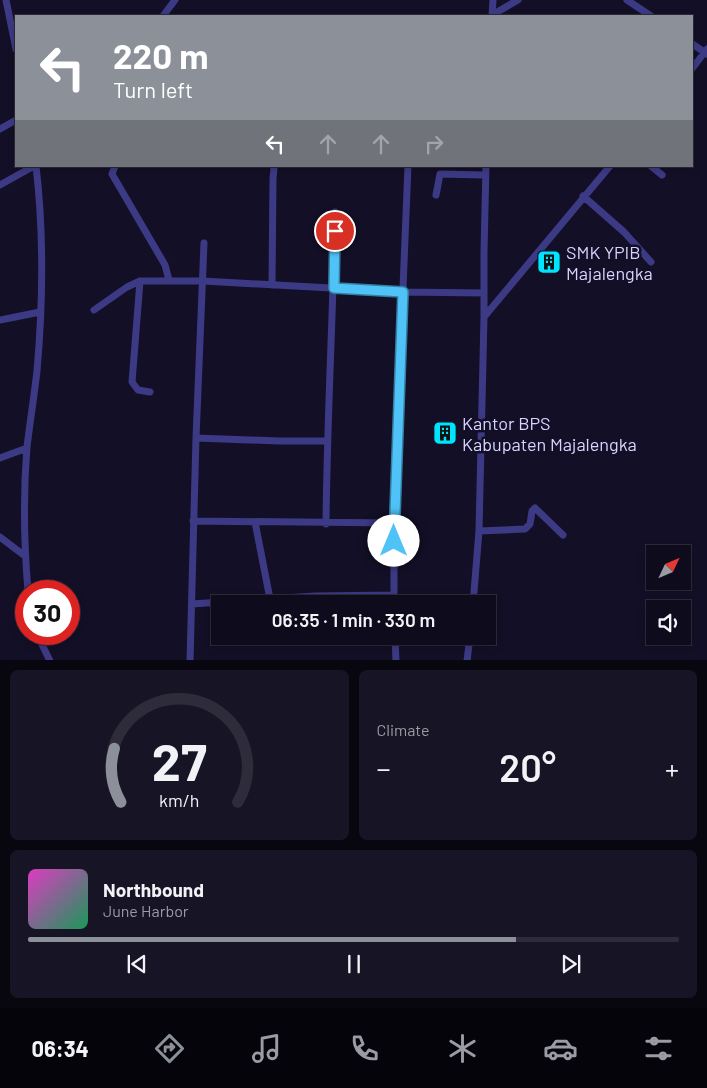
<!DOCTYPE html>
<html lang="en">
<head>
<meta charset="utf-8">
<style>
	body { margin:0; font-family:Barlow,sans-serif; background:#171425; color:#f1f3f6; height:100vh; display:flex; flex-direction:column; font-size:19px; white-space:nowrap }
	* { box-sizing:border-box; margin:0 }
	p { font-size:16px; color:#9b9ba3 }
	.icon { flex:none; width:28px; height:28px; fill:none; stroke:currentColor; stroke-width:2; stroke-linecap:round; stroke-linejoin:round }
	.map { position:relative; height:660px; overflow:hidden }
	.details { display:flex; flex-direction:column; gap:10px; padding:10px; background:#08060f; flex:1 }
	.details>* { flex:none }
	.top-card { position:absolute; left:15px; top:15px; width:678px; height:152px; border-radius:0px; box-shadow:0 2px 8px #0003,0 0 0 1px #2e2b3b; background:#8c9099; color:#fff; overflow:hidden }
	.needle { width:32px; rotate:46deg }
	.buttons { position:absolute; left:646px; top:545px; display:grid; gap:10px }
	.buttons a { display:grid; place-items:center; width:45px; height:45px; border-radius:0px; background:#0e0b1c; box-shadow:0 2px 8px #0003,0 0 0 1px #2e2b3b; font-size:25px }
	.speed { position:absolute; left:15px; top:580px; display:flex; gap:10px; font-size:25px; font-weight:700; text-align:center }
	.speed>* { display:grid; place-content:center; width:65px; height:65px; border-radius:50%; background:#0e0b1c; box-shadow:0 2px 8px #0003,0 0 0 1px #2e2b3b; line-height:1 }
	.speed .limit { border:8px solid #d22; background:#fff; color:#111 }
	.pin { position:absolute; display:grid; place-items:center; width:42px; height:42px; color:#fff; margin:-21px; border:2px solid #fff; border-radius:50%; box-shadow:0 1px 5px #0007 }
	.me { position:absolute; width:55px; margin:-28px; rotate:0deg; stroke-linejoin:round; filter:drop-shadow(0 0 4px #0008) }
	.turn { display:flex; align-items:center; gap:18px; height:105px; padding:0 15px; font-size:22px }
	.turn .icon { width:65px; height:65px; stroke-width:2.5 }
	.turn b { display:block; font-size:35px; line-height:42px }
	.lanes { display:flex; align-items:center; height:48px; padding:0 15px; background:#0003; justify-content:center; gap:25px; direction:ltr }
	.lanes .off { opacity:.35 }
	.big { font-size:38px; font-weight:600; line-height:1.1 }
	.details .card { flex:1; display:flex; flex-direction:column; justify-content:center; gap:8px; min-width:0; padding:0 18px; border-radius:8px; background:#171425 }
	.details .dial { align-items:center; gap:0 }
	.dial svg { height:130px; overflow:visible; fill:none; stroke:#2e2b3b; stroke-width:7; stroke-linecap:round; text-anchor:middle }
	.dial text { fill:#f1f3f6; stroke:none }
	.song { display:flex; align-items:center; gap:15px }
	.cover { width:60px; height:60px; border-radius:8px; background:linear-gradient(135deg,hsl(310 70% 55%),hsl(150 70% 35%)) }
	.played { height:5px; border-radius:2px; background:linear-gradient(90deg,#8c9099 75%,#2e2b3b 75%) }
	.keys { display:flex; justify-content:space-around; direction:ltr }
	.heat { display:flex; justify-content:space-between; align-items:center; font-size:28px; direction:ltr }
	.details .tiles { flex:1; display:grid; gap:10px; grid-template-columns:1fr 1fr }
	.card:last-child { grid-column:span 2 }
	.trip { position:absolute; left:211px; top:595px; width:285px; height:50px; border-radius:0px; background:#0e0b1c; box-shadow:0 2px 8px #0003,0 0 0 1px #2e2b3b; font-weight:600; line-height:50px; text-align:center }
	.menu { display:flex; height:80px; justify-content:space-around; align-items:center; background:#06040b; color:#9b9ba3 }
	.menu .icon { width:35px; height:35px }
	.menu .current { color:#8c9099 }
	.menu b { font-size:22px; color:#f1f3f6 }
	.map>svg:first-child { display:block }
</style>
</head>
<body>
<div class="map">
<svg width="707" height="661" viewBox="0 0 707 661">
	<rect width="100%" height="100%" fill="#130f26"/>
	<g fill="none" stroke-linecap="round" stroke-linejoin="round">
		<path stroke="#3d3a85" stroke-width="7" d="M 6,0 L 16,49
			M 627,0 L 651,16
			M 492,15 L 518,0
			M 163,16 L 175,0
			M 492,16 L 493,0
			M 691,43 L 707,54
			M 691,70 L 707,49
			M 0,129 L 16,120
			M 115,166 L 112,174 L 165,265 L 169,280
			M 651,166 L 662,175
			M 0,185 L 34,166
			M 436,195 L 440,174 L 485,175
			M 583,196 L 624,232 L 651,262
			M 272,285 L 273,178 L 274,169 L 273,166
			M 94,310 L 127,287 L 140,281
			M 484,317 L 610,166
			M 0,320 L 40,312
			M 150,392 L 138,390 L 132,382 L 140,281 L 203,281 L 403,292 L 484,293
			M 196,438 L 279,441 L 327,441
			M 0,458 L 27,448
			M 193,521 L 394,523
			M 255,522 L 270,599
			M 326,524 C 327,420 333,316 335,212
			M 479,531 L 525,529 L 530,524 L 532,511 L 535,508 L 563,535
			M 0,537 L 25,556
			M 28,591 C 24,544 23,495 27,447 C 30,422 34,397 37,371 C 43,303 44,234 36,166
			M 192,604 L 315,596 L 394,595
			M 394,604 L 394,507 L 408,166
			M 473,604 L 479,531 L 484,317 L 484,252 L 486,166
			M 37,634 L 50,661
			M 395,636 L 396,661
			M 190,661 L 196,438 L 204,243
			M 467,661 L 470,636"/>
	</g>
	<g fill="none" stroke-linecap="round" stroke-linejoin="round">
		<g stroke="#337fa1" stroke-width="12">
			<path id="route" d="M 335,231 L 334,288 L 403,292 L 394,541"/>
		</g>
		<use href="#route" stroke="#4fc3f7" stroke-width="9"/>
	</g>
	<defs>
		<g id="building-square" transform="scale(1.25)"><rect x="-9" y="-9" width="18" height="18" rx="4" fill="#00e5ff" stroke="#130f26"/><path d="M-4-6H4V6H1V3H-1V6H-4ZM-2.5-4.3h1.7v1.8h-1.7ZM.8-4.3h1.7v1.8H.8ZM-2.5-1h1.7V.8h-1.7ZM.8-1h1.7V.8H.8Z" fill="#111"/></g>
	</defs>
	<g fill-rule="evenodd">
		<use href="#building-square" x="549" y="262"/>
		<use href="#building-square" x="445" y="433"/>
	</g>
	<g text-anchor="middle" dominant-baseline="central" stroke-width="5" stroke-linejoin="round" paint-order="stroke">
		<g font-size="18" fill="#d9d4ff" stroke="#130f26" text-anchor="start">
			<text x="566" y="252">SMK YPIB<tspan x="566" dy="21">Majalengka</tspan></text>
			<text x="462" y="423">Kantor BPS<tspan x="462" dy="21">Kabupaten Majalengka</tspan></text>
		</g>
	</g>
</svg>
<div class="buttons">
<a><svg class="needle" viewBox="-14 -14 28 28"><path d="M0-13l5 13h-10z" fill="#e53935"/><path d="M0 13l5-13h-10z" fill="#9b9ba3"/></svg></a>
<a><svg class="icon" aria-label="sound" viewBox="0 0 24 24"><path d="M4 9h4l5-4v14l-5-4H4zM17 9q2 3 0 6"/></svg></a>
</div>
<div class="speed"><div class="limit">30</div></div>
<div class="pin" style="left:335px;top:231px;background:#d93025"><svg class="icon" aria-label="arrive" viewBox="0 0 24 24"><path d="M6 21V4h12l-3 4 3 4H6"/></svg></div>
<svg class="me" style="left:394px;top:541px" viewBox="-20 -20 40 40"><circle r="19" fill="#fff"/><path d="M0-13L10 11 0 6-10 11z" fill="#4fc3f7"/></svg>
<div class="trip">06:35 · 1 min · 330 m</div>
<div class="top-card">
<div class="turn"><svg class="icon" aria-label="left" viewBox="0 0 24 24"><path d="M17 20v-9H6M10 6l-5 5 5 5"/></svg><div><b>220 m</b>Turn left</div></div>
<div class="lanes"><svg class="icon" aria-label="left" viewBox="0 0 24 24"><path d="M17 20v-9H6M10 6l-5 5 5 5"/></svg><svg class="icon off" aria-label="ahead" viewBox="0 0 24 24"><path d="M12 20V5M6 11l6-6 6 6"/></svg><svg class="icon off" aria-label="ahead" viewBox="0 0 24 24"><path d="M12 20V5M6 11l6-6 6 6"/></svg><svg class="icon off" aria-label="right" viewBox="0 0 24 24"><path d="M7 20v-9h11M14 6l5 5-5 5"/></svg></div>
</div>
</div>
<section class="details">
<div class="tiles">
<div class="card dial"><svg viewBox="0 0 100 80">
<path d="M14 69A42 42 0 1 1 86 69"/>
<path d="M14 69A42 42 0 0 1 10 36" stroke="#8c9099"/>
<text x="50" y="56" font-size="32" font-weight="700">27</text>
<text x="50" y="72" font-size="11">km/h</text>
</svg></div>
<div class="card"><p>Climate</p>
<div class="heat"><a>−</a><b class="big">20°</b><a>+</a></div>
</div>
<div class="card">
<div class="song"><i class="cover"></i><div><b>Northbound</b><p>June Harbor</p></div></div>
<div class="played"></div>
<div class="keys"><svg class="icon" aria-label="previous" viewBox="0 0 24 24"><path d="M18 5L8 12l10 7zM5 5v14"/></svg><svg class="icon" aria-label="pause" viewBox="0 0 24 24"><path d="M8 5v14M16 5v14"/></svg><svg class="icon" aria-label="next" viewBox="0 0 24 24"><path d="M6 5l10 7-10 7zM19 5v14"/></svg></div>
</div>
</div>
</section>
<nav class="menu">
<b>06:34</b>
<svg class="icon current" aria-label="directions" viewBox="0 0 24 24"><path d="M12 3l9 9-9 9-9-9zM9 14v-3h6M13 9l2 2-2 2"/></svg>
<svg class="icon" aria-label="music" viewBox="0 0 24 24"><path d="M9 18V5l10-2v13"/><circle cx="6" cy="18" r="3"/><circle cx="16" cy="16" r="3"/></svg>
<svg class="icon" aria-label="phone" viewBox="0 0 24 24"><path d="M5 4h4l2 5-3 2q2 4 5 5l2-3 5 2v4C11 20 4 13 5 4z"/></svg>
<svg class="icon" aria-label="climate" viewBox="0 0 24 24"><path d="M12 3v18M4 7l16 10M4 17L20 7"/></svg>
<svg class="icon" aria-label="car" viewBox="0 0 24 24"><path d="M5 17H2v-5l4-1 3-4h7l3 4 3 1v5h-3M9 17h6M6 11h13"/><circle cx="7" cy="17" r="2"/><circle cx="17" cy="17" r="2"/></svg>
<svg class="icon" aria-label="filters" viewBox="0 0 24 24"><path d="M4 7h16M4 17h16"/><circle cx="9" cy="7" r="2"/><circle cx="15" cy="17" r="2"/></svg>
</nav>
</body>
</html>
